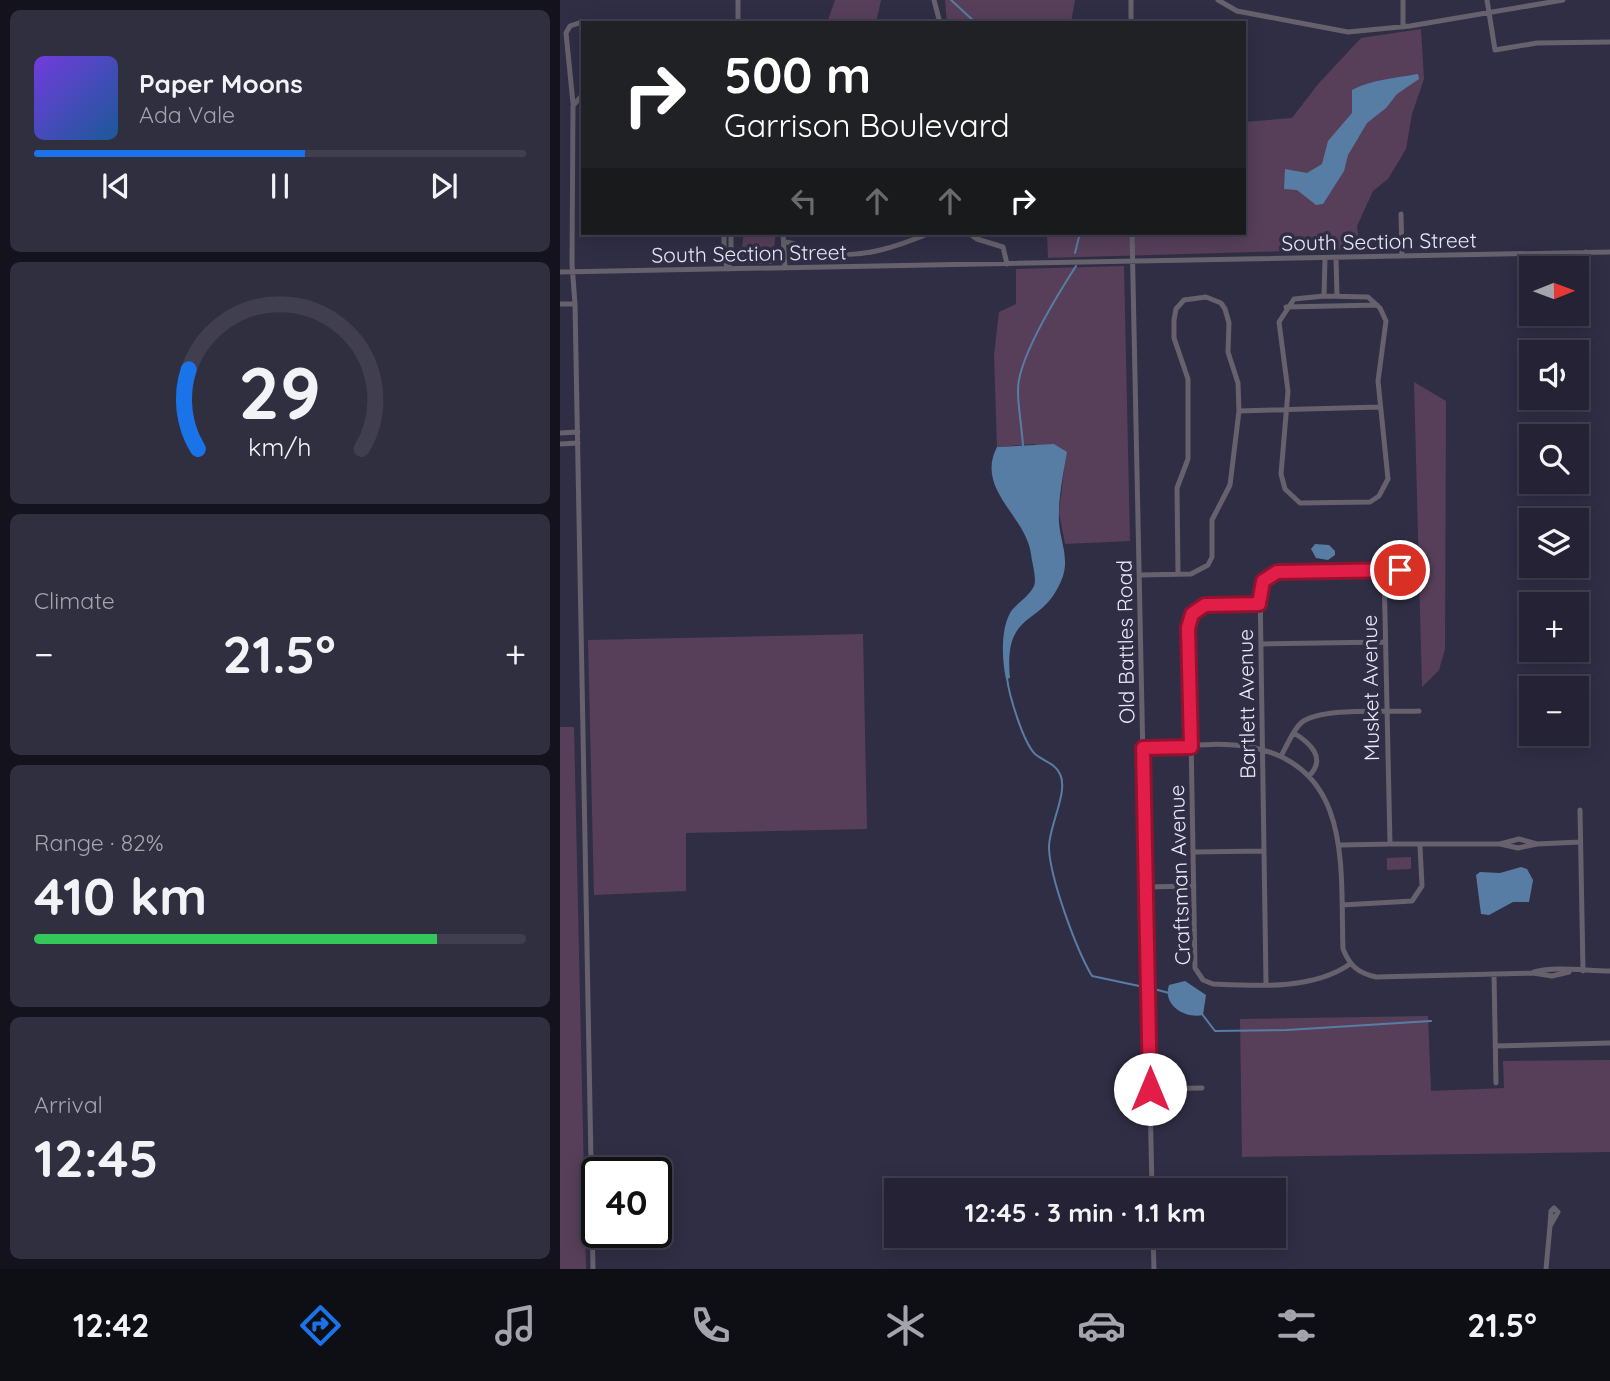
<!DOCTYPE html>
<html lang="en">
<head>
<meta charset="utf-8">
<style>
	body { margin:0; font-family:Quicksand,sans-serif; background:#302f40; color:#f1f3f6; height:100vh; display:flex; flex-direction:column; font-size:26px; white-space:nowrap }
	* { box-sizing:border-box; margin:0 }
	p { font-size:23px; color:#a3a4ac }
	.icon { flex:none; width:38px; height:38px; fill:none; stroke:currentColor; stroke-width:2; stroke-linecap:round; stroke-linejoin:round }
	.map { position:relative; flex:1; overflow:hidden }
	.details { display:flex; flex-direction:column; gap:10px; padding:10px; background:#14131d; width:560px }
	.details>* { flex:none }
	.hud { position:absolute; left:21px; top:21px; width:665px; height:214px; border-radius:0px; box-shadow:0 4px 18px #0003,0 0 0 2px #413f4f; background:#202124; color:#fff; overflow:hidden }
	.needle { width:46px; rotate:89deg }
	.fabs { position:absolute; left:959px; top:256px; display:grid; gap:14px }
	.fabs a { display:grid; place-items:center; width:70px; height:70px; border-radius:0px; background:#242234; box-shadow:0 4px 18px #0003,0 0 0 2px #413f4f; font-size:35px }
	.speed { position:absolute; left:21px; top:1157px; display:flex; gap:14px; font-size:35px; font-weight:700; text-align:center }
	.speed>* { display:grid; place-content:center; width:91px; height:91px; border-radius:50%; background:#242234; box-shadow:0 4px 18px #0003,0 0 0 2px #413f4f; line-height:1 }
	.speed .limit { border:4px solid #111; border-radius:10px; background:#fff; color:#111 }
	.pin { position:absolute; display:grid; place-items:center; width:60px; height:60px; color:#fff; margin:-30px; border:4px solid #fff; border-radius:50%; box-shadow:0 2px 7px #0007 }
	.me { position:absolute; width:77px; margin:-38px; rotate:0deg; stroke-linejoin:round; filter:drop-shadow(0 0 5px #0008) }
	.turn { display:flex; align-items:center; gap:24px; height:147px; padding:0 28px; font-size:32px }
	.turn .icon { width:91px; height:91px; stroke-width:2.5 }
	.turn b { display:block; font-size:49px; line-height:60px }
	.lanes { display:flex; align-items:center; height:66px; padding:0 28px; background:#0003; justify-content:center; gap:35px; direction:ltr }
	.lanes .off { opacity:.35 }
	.big { font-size:52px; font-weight:700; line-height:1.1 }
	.details .widget { flex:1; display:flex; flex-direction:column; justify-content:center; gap:10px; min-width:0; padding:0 24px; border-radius:10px; background:#302f40 }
	.details .dial { align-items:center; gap:0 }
	.dial svg { height:182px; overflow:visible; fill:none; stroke:#413f4f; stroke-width:7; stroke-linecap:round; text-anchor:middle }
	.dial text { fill:#f1f3f6; stroke:none }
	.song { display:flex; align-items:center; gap:21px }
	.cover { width:84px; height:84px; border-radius:10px; background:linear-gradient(135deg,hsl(260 70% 55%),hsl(210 70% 35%)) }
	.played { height:7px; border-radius:4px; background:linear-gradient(90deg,#1a73e8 55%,#413f4f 55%) }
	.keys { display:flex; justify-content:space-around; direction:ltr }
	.heat { display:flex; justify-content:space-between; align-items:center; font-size:38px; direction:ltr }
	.charge { height:10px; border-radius:5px; background:linear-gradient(90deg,#34c759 82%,#413f4f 0) }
	.trip { position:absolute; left:324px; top:1178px; width:402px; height:70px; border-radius:0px; background:#242234; box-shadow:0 4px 18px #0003,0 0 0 2px #413f4f; font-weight:700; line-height:70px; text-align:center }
	.tabs { display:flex; height:112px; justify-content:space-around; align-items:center; background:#0e0e15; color:#a3a4ac }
	.tabs .icon { width:49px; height:49px }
	.tabs .current { color:#1a73e8 }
	.tabs b { font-size:32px; color:#f1f3f6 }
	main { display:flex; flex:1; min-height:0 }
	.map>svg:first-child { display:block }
</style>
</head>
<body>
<main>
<section class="details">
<div class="widget">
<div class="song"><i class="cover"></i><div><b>Paper Moons</b><p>Ada Vale</p></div></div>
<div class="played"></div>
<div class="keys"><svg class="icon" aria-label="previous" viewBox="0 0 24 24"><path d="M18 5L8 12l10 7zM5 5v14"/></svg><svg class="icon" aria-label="pause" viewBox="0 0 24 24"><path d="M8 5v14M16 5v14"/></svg><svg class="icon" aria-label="next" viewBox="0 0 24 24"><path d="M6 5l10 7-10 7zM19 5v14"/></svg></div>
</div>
<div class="widget dial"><svg viewBox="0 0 100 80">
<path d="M14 69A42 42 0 1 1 86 69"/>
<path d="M14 69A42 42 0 0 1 10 34" stroke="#1a73e8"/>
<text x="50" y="56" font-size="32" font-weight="700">29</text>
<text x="50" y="72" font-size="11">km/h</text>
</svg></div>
<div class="widget"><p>Climate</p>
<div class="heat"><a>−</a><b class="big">21.5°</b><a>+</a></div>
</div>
<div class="widget"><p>Range · 82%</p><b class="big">410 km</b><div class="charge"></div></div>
<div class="widget"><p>Arrival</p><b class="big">12:45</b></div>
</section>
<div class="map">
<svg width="1050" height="1269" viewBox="0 0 1050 1269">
	<rect width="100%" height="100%" fill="#302e45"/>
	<path fill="#573f59" d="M 275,0 L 321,0 L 316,23 L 267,23 Z
		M 385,0 L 515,0 L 511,23 L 387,23 Z
		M 861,29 L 864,79 L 852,114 L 846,149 L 828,179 L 813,191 L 797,226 L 800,249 L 488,258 L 487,233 L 684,233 L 684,122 L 732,118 L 759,83 L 801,38 Z
		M 184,233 L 216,233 L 212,264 L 189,264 L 181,256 Z
		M 564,266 L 570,541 L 505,544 L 499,513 L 506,452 L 473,444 L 437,447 L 434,355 L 439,312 L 456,304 L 456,269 Z
		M 854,382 L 886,401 L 885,649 L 879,670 L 862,687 Z
		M 303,634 L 307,829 L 126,833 L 126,891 L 34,895 L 28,640 Z
		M 0,727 L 14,727 L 26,1269 L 0,1269 Z
		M 851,857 L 851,869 L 827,870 L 827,858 Z
		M 868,1016 L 871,1091 L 944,1088 L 943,1061 L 1050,1060 L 1050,1152 L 682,1157 L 680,1019 Z"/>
	<path fill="#587da5" d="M 858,74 L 859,79 L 837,94 L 826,108 L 807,123 L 788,155 L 784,171 L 763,204 L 756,205 L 737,190 L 724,189 L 725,169 L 747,173 L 762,164 L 768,141 L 792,113 L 792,90 C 811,80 835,78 858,74 Z
		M 494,444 L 507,452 C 503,475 498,499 499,522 C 500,540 509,557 503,576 C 484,630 443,606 450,678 L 446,679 C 442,660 440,627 452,610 C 459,602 469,596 474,586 C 477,579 472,563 471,554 C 466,516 415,489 437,447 Z
		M 755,544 L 769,545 L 775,551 L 775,555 L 768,560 L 756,558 L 751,549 Z
		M 961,867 L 967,869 L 973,880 L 969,902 L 953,902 L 929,915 L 921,914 L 916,875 L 920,872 L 940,873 Z
		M 625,981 L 646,995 L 643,1015 C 625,1019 602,1005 609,985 Z"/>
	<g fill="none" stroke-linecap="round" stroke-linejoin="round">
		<path stroke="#587da5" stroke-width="2" d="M 391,0 L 416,23
			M 515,253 L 520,233
			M 463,446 C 462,428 458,408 458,391 C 457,359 498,294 516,266
			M 447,678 C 449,695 463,742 475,754 C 483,761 495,763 500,774 C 509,792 488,828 489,848 C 490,878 516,949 532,976 L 584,987
			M 594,989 L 609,993
			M 642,1014 L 655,1031 L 727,1030 L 871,1021"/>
		<path stroke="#66616c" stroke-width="5" d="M 178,0 L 178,23
			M 374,0 L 380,23
			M 658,0 L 677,11 L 788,32 L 850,26 L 1003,0
			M 927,0 L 935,50 L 977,43 L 1050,42
			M 571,23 L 571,0
			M 843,27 L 843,0
			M 23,94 L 13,106 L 12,264 L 15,304 L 33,1269
			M 13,103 L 6,33 L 10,26 L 22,22
			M 841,214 L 842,256
			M 164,233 L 164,258 L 168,269
			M 223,233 L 225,268
			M 408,233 L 417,239 L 443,247 L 447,264
			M 572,233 L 592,1190
			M 225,242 C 239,243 253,253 267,254 C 304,258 336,247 370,233
			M 776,258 L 777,296
			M 168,269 L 171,258 L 171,233
			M 0,272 L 1050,252
			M 1024,279 L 1026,252
			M 764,296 L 808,297 L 820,308 L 826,321 L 818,381 L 828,479 L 819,496 L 810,502 L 740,503 L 725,489 L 721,474 L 728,391 L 719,322 L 734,299 L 764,296 L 765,258
			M 0,304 L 15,304
			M 726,307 L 817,305
			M 0,433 L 18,432
			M 0,444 L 18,443
			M 824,570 L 830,844 L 940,844 L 959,839 L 977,844 L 958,848 L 940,844
			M 618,574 L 617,488 L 628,459 L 628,379 L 614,338 L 614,320 L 616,309 L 624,300 L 646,297 L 661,303 L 665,309 L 669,323 L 668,352 L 678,383 L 679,411
			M 579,575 L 631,574 L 648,565 L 652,557 L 652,520 L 670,485 L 679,411 L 820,407
			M 699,604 C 677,604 639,596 629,621 L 635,968 L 643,980 L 653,984 C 697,986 753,990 790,964
			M 701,644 L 825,642
			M 734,733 C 750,743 767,758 749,776
			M 583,748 C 618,747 656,741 690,747 C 794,766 780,869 783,949 C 790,966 798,973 816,977 L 973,973 L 992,976 L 1009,972
			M 721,756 C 727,746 733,730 741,723 C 762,706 831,713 859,711
			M 1020,810 L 1023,971
			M 977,844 L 1020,842
			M 781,845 L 830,844
			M 634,852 L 704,851
			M 586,887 L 634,886
			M 782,905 L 852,901 L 862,886 L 860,846
			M 974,972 C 996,966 1026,971 1050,971
			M 934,974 L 936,1083
			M 706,983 L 700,586 L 706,577 L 717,572 L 857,570
			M 935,1046 L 1050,1043
			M 590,1089 L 642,1088
			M 994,1208 L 998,1212 L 990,1226 L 991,1211 Z
			M 593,1236 L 594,1269
			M 986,1269 L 990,1226"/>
	</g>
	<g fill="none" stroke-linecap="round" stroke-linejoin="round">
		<g stroke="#92132f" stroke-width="18">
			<path id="route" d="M 590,1089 L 583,748 L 631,747 L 628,628 L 632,614 L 645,605 L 699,604 L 703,581 L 717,572 L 840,570"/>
		</g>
		<use href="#route" stroke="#e11d48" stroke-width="12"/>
	</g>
	<g text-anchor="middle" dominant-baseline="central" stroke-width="7" stroke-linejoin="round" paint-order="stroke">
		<g font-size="21" fill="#e8e7f6" stroke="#302e45">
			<text transform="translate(819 241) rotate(-1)">South Section Street</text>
			<text transform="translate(189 253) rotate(-1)">South Section Street</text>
			<text transform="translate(565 642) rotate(-91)">Old Battles Road</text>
			<text transform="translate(810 688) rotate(-91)">Musket Avenue</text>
			<text transform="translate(686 704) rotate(-91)">Bartlett Avenue</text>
			<text transform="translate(619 875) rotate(-92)">Craftsman Avenue</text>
		</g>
	</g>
</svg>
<div class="fabs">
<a><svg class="needle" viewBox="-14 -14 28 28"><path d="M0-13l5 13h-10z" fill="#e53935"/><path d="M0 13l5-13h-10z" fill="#a3a4ac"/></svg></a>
<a><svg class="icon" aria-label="sound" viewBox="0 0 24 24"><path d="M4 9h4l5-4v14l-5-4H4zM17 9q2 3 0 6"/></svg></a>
<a><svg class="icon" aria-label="search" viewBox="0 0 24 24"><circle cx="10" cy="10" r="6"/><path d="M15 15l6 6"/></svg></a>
<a><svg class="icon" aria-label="layers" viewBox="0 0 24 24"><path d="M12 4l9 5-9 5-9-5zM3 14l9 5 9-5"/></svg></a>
<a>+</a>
<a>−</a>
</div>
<div class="speed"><div class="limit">40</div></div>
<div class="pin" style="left:840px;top:570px;background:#d93025"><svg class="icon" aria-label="arrive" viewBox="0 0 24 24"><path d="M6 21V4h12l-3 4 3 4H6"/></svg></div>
<svg class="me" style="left:590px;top:1089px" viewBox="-20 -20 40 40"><circle r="19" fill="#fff"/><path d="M0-13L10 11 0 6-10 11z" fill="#e11d48"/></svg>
<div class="trip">12:45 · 3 min · 1.1 km</div>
<div class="hud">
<div class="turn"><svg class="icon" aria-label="right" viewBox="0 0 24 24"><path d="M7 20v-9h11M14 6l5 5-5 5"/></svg><div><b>500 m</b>Garrison Boulevard</div></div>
<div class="lanes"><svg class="icon off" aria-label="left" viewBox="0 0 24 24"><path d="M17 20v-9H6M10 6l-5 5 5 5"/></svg><svg class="icon off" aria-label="ahead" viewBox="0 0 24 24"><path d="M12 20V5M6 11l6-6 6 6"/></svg><svg class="icon off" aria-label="ahead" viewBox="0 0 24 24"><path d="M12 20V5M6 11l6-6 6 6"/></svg><svg class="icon" aria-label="right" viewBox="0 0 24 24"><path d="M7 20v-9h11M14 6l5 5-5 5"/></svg></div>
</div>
</div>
</main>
<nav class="tabs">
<b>12:42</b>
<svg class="icon current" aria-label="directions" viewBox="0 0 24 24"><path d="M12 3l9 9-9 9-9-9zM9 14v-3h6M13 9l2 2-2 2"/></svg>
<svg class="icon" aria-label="music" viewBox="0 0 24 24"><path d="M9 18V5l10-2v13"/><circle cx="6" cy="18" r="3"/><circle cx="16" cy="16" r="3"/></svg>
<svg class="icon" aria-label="phone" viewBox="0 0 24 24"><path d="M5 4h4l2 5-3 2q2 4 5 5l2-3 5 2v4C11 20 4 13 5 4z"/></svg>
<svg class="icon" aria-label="climate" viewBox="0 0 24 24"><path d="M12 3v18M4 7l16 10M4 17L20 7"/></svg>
<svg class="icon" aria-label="car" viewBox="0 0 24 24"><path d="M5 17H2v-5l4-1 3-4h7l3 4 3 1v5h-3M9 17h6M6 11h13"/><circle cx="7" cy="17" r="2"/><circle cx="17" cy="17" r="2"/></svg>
<svg class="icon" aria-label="filters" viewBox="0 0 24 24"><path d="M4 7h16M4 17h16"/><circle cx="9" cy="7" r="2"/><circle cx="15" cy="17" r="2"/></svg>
<b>21.5°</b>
</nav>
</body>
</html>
